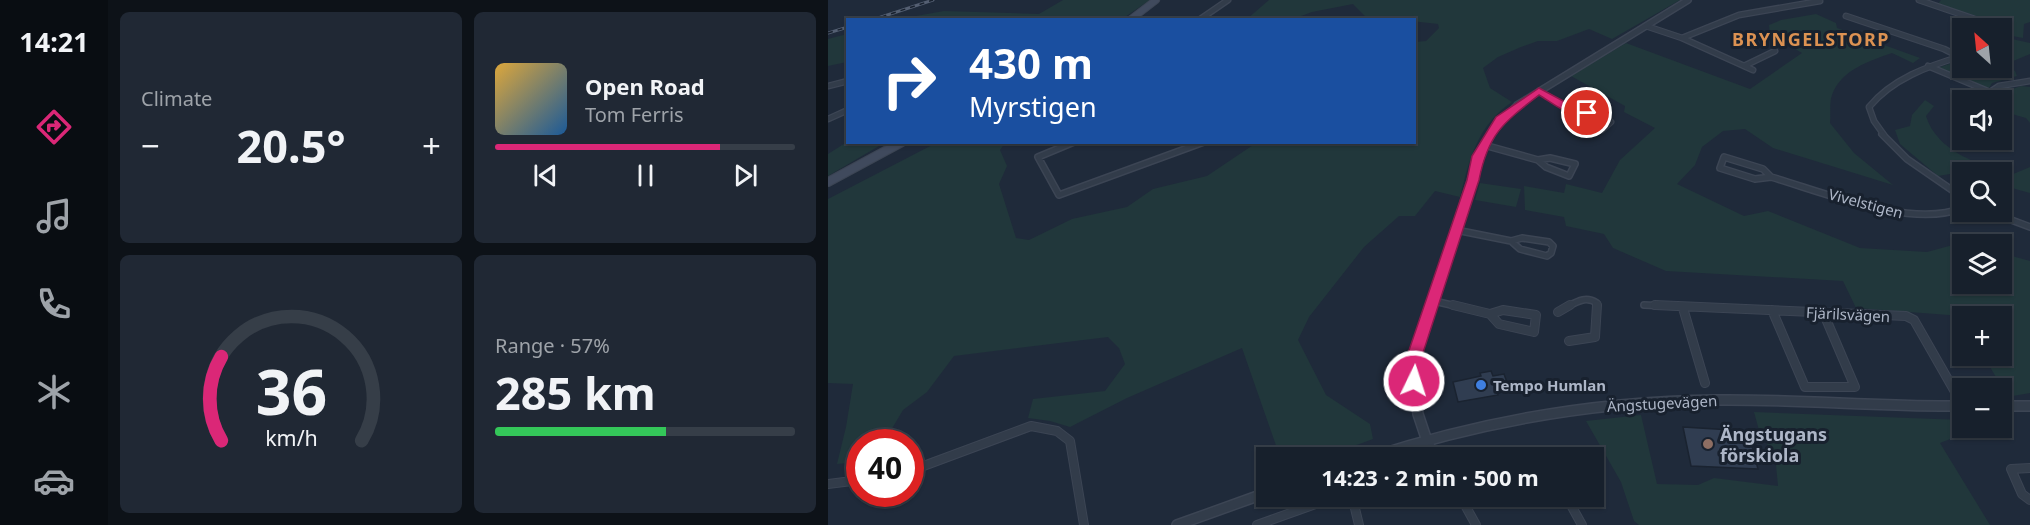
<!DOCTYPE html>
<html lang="en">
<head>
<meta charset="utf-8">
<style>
	body { margin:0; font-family:"Noto Sans",sans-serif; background:#202834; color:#f1f3f6; height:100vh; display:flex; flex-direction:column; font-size:22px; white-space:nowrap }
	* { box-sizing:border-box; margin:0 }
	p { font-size:20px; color:#9ea3a9 }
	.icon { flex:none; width:33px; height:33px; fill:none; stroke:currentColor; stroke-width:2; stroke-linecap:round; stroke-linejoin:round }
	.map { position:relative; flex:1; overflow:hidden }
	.details { display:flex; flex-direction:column; gap:12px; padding:12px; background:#0d1218; width:720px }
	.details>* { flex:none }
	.guide { position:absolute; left:18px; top:18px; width:570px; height:126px; border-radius:0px; box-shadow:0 2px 4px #0004,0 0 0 2px #363e48; background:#1a4fa0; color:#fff; overflow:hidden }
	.needle { width:39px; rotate:333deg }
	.controls { position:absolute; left:1124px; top:18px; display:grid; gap:12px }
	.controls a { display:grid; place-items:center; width:60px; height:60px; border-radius:0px; background:#17202c; box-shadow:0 2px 4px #0004,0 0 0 2px #363e48; font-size:30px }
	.speed { position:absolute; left:18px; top:429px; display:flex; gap:12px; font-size:30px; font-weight:700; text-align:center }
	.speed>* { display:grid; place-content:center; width:78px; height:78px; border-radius:50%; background:#17202c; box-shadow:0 2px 4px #0004,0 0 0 2px #363e48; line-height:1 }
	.speed .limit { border:9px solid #d22; background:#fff; color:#111 }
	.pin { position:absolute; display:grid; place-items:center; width:51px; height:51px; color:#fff; margin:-26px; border:3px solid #fff; border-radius:50%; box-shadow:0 2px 6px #0007 }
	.me { position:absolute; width:66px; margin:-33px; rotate:4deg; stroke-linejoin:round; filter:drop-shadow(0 0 4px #0008) }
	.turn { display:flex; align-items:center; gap:21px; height:126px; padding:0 24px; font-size:27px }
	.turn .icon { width:78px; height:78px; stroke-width:2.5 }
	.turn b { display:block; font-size:42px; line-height:51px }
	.big { font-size:45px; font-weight:700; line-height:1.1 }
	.details .card { flex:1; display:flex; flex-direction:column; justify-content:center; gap:9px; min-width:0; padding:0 21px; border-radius:9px; background:#202834 }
	.details .dial { align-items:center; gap:0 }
	.dial svg { height:156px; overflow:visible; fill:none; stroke:#363e48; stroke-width:7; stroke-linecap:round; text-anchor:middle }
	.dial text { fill:#f1f3f6; stroke:none }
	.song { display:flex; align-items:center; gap:18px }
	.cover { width:72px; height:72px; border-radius:9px; background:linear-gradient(135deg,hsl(40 70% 55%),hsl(210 70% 35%)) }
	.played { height:6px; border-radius:3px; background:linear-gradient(90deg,#db2777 75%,#363e48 75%) }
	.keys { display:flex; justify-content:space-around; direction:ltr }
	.heat { display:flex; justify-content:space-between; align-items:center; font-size:33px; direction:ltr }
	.charge { height:9px; border-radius:4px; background:linear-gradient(90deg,#34c759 57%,#363e48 0) }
	.details .tiles { flex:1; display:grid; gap:12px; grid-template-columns:repeat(2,1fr) }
	.trip { position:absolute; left:428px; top:447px; width:348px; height:60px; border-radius:0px; background:#17202c; box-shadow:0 2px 4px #0004,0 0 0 2px #363e48; font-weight:700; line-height:60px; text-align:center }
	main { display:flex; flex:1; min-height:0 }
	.menu { display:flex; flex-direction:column; width:108px; justify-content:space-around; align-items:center; background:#090d12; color:#9ea3a9 }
	.menu .icon { width:42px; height:42px }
	.menu .current { color:#db2777 }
	.menu b { font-size:27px; color:#f1f3f6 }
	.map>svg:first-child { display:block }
</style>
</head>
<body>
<main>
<nav class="menu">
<b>14:21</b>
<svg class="icon current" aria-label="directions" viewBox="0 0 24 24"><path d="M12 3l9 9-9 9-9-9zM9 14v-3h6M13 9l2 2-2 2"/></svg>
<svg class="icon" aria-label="music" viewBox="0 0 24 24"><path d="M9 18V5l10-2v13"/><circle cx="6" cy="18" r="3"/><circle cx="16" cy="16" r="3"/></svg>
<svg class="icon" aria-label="phone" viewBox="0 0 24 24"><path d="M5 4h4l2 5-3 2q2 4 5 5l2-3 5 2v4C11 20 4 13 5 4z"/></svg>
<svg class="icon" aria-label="climate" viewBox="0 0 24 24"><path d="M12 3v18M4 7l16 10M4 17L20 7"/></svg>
<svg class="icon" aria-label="car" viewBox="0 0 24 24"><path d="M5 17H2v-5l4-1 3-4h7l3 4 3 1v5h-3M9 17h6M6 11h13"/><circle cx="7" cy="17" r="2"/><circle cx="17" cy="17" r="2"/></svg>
</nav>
<section class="details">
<div class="tiles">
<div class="card"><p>Climate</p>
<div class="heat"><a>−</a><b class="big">20.5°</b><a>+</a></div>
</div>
<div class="card">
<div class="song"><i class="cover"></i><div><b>Open Road</b><p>Tom Ferris</p></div></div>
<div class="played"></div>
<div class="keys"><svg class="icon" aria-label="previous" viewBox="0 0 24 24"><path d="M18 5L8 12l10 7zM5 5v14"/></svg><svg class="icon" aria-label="pause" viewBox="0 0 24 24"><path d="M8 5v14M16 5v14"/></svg><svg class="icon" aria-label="next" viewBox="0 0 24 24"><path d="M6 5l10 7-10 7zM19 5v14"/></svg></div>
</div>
<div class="card dial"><svg viewBox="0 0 100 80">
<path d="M14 69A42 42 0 1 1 86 69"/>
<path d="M14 69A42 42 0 0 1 14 26" stroke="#db2777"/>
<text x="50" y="56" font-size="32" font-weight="700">36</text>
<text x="50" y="72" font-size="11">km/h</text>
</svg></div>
<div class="card"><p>Range · 57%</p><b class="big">285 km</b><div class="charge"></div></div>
</div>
</section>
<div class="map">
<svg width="1202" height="525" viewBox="0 0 1202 525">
	<rect width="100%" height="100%" fill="#1f2a3a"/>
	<path fill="#21373b" d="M 235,0 L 322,0 L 294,19 L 71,19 L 116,11 L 211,14 Z
		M 441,0 L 852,0 L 784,39 L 761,29 L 729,41 L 710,41 L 693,47 L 670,57 L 655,68 L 662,88 L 684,102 C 649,126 642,158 632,197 L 607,191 L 587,216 L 571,216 L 536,247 L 481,317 L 470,340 L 498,395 L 542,424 L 545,439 L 496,457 L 452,457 L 414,348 L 299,398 L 242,427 L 222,421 L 200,418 L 205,399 L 277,391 L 297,364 L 291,348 L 280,337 L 126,356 L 99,392 L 75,410 L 56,442 L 32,442 L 31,462 L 9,464 L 18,427 L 25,384 L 0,383 L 0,199 L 108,143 L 177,143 L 172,150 L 179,166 L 171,184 L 188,238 L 201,240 L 244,219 L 299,207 L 325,189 L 379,176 L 428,143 L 586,142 L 587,42 L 598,41 L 611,28 L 610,24 L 537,16 L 525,4 L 484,12 L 465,19 L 419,19 Z
		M 1113,0 L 1202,0 L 1202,22 L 1196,24 L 1195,38 L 1179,35 L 1179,29 L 1167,22 L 1110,4 Z
		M 988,14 L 1008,23 L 1009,28 L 1092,58 L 1085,63 L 1064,53 C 1041,61 1013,70 1004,95 C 1001,102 1003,115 1002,123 L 1026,153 L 1065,185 L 945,148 L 917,129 L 895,131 L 874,147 L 867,165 L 849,184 L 916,216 L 940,211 L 1032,248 L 1099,252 L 1136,242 L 1144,244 L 1134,244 L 1134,284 L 1173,284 L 1173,253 L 1202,261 L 1202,393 L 1179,397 L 1156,356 L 1173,356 L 1173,316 L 1134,316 L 1028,308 L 1015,281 L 838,271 L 785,248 L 776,234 L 738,226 L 736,217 L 697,210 L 696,186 L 736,193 L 738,184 L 774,193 L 792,160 L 827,128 L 796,112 L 797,106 L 743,76 L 798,43 L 922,89 L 974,53 L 942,34 L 941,25 L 953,20 Z
		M 19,34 L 19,62 L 0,66 L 0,39 Z
		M 1175,37 L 1202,43 L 1202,54 L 1178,64 L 1187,71 L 1189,76 L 1164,83 L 1161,88 L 1151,86 L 1109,68 L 1134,60 L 1134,68 L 1173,68 Z
		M 1193,86 L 1202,87 L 1202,123 L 1198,118 L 1173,111 L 1173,100 L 1170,100 L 1173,93 Z
		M 1097,100 L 1106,106 L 1098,116 C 1109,152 1151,164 1183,175 L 1202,167 L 1202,193 L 1173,185 L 1173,172 L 1134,172 L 1110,176 L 1072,144 L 1067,130 L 1082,126 L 1084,115 Z
		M 19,142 L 56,143 L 0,176 L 0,154 Z
		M 652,183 L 693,189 L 688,207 L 647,200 Z
		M 926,412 L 1134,420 L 1134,428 L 1142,428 L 1140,432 L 1112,443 L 1162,525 L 811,525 L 806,521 L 793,482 L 758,421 L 813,415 L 829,484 L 870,485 L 886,478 L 950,486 L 947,455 L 932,434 Z"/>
	<path fill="#303d51" stroke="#1a2330" stroke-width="1.5" d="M 663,371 L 665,376 L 676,374 L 681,388 L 669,390 L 670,395 L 630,402 L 625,382 L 653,376 L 652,373 Z
		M 855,427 L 920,431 L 930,469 L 863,466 Z"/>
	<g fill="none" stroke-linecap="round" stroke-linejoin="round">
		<g stroke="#3c4554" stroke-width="7">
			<path id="minor-far2" d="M 1091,0 L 1173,28
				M 1018,16 L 1116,49 L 1128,55 L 1129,58
				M 371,20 L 400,0
				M 818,26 L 854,38 L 925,70
				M 854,38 L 911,15 L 992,1
				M 916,66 L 947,51
				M 1100,66 L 1162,92
				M 0,86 L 20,81
				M 711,91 L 748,112
				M 1160,100 L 1162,92 L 1171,86 L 1202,81
				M 748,112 L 759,113 L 783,122 L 774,130 L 752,119 Z
				M 0,119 L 20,110
				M 1056,135 L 1046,121 L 1041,107 C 1064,79 1100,66 1134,56"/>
		</g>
		<g stroke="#3c4554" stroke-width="8">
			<path id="minor-far1" d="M 1054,134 L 1079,159 L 1134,197
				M 1147,140 L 1163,142 L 1163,140
				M 246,142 L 210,157 L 231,195 L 376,142
				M 656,145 L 710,160
				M 896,157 L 935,169 L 943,177 L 927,179 L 892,168 Z
				M 722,158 L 747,164 L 741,176 L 718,167 L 710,160 Z
				M 943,177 C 995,192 1084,229 1134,208
				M 1162,212 L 1202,227
				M 628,230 L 683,241
				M 694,238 L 721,242 L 725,246 L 723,253 L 719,256 L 692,249 L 683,241 Z
				M 606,301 L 632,307
				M 816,305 L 862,307
				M 739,307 C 750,301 758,296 769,303 L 769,307"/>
		</g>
		<g stroke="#3c4554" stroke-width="10">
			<path id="minor" d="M 625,305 L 662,314
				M 827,305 L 1078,316 L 1086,320 L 1134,404
				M 855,308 L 877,383
				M 675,310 L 708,315 L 706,332 L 671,324 L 662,314 Z
				M 944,310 L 977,387 L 1027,387 L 995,312
				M 730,312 L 742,305
				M 741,341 L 767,337 L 769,305
				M 599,439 L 608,458
				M 1202,468 L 1183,469 L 1194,494 L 1202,500
				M 82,471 L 203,426 L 229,431 L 242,441 L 256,525
				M 0,484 L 32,480
				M 524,496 L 531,525
				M 632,496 L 648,525
				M 738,496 L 754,525
				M 637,505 L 658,496
				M 429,525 L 510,496"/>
		</g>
		<g stroke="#3c4554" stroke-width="8">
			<path id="tertiary-far2" d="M 662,135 L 689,105 L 860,0"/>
		</g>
		<g stroke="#3c4554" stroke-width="10">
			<path id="tertiary-far1" d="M 602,307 L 651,157 L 663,134"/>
		</g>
		<g stroke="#3c4554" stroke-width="12">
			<path id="tertiary" d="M 1173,406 L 1202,406
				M 598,438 L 590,414 L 584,362 L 603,305
				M 541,458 C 654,421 770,401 889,400 C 971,399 1052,407 1134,406
				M 349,525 L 438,493"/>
		</g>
		<g stroke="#3c4554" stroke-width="8">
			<path id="secondary-far1" d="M 302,20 L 328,0"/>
		</g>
		<g stroke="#3c4554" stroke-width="10">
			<path id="secondary" d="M 0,182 L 74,142"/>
		</g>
		<use href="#minor-far2" stroke="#323c4a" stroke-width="4.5"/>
		<use href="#minor-far1" stroke="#323c4a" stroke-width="5"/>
		<use href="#minor" stroke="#323c4a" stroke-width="8"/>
		<use href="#tertiary-far2" stroke="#323c4a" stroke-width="5"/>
		<use href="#tertiary-far1" stroke="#323c4a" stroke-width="7"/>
		<use href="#tertiary" stroke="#323c4a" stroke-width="9"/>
		<use href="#secondary-far1" stroke="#404a5d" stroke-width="6"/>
		<use href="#secondary" stroke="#404a5d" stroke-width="8"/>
		<g stroke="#545f72" stroke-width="3">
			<path id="rail" d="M 44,20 L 105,0
				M 0,33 L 20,27"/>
		</g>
		<use href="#rail" stroke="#18212e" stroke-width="1.5" stroke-dasharray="5" stroke-linecap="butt"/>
	</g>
	<path fill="#db2777" stroke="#8e194d" stroke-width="1.5" d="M 711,88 L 750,109 L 763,110 L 764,113 C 749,124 725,103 711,95 C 675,123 660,134 651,180 L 592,362 L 594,381 L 592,386 L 586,388 L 580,386 L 577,362 L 639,180 L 644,156 L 668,117 Z"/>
	<circle fill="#3f7fe0" stroke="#18212e" stroke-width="2" cx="653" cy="385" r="6"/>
	<circle fill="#8d6e63" stroke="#18212e" stroke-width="2" cx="880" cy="444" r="6"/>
	<g text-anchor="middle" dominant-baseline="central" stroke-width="6" stroke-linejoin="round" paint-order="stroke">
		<g font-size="15" fill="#adb6c7" stroke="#18212e">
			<text transform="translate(1038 203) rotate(15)">Vivelstigen</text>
			<text transform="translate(1020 314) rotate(3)">Fjärilsvägen</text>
			<text transform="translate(834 403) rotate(-3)">Ängstugevägen</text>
		</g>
		<g font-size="15" font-weight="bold" fill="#adb6c7" stroke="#18212e" text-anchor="start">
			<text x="665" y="385">Tempo Humlan</text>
		</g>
		<g font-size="18" font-weight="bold" letter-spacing="1.5" fill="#dc9252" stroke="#18212e">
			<text x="983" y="39">BRYNGELSTORP</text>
		</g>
		<g font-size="18" font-weight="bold" fill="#adb6c7" stroke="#18212e" text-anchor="start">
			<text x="892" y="434">Ängstugans<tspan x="892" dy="21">förskiola</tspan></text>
		</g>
	</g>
</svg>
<div class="controls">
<a><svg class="needle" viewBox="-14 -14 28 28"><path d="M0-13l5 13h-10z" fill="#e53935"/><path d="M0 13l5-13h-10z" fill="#9ea3a9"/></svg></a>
<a><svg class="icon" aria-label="sound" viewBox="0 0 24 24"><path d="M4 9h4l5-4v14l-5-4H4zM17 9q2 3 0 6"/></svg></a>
<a><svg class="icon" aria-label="search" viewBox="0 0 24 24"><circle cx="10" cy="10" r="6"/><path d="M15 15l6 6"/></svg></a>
<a><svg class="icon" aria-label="layers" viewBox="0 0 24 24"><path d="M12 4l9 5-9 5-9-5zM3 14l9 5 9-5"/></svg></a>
<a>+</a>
<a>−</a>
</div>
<div class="speed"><div class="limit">40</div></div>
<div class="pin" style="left:759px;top:113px;background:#d93025"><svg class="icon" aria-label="arrive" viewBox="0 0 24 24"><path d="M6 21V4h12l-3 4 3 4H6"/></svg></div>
<svg class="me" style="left:586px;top:381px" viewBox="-20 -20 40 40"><circle r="17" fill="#db2777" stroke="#fff" stroke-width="3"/><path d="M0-11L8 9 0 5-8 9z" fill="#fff"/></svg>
<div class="trip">14:23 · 2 min · 500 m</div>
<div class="guide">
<div class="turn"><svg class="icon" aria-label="right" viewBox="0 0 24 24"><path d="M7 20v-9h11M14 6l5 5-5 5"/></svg><div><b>430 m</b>Myrstigen</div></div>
</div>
</div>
</main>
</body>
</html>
